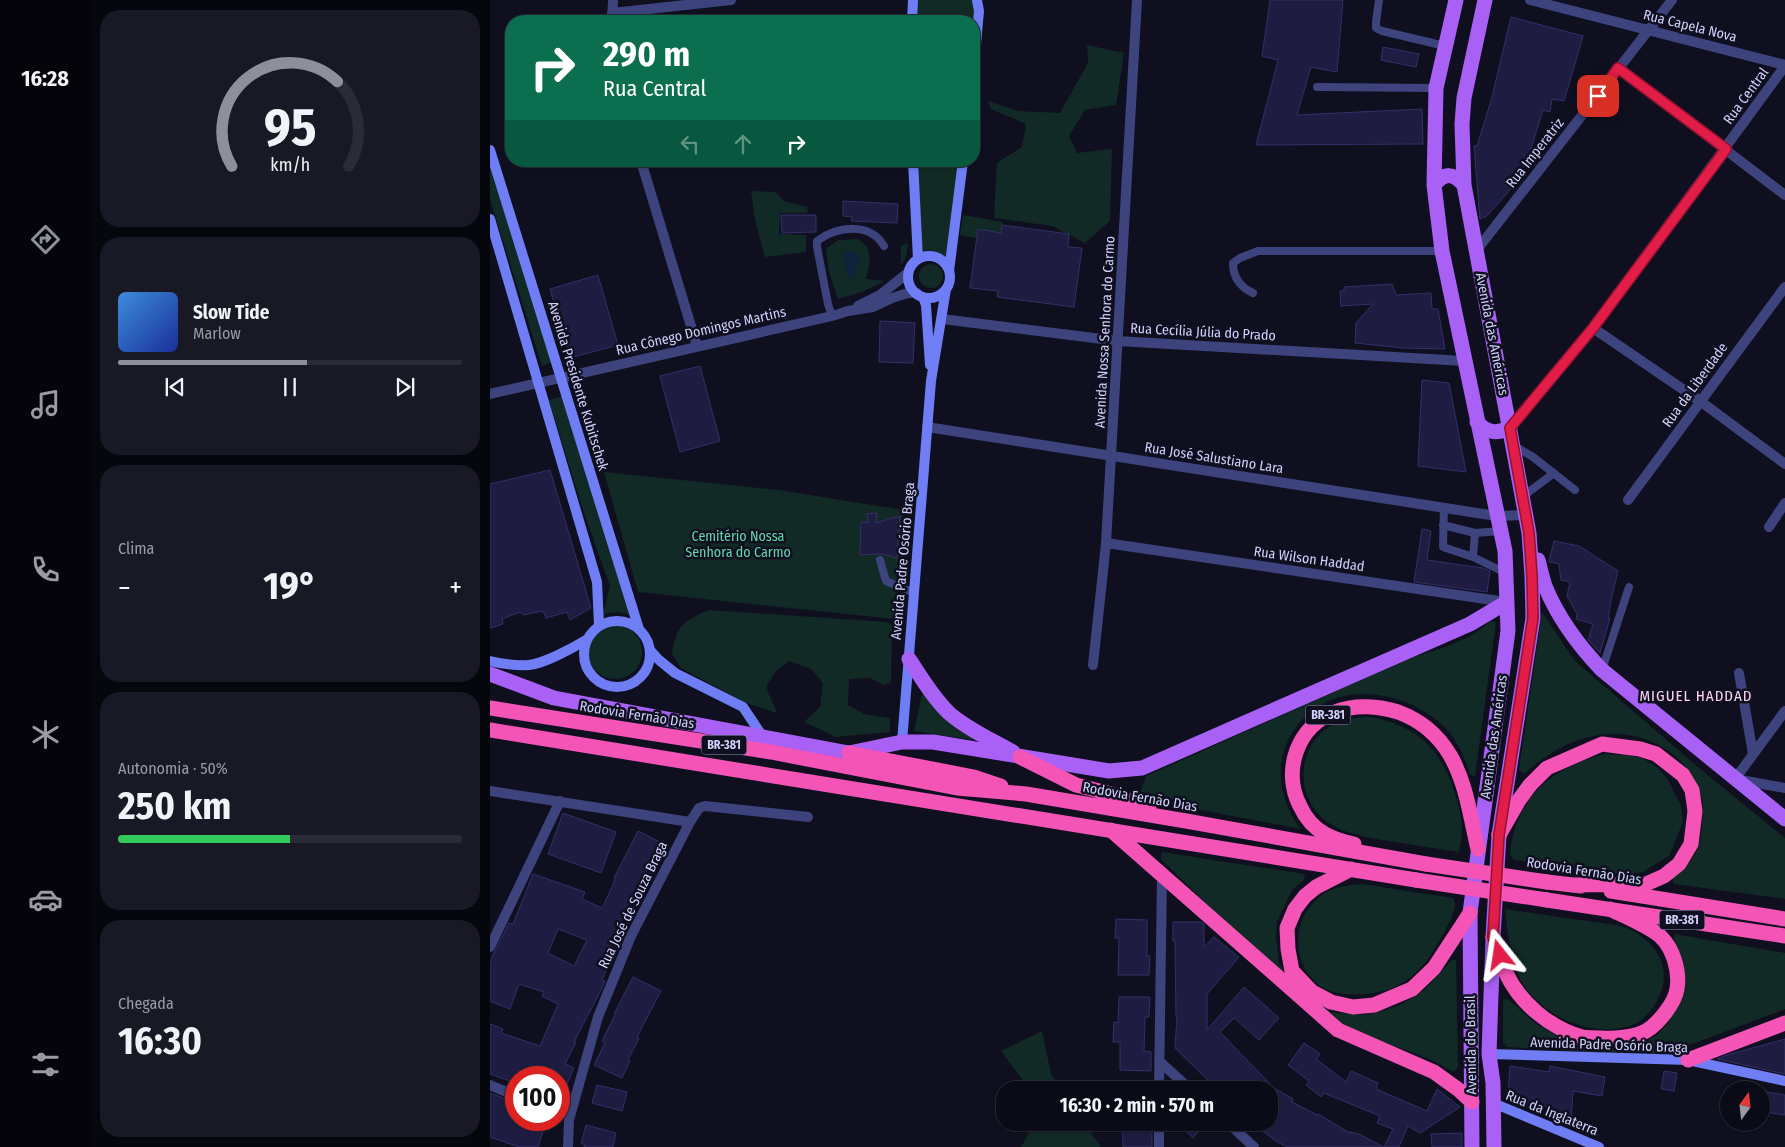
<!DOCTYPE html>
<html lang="pt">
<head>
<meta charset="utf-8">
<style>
	body { margin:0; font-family:"Fira Sans Condensed",sans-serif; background:#191925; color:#f1f3f6; height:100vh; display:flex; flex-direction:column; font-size:19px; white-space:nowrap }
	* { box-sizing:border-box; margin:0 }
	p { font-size:16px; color:#9a9ba2 }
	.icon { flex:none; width:28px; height:28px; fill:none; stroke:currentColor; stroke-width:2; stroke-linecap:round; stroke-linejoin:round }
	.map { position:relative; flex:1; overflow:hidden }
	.details { display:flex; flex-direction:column; gap:10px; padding:10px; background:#06060d; width:400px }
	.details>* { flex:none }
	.banner { position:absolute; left:15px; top:15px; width:475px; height:152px; border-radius:20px; box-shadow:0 1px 4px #0004,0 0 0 1px #2b2b37; background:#0b6e4f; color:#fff; overflow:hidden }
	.needle { width:32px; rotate:15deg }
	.tools { position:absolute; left:1230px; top:1081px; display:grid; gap:10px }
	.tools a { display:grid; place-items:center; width:50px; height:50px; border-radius:50%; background:#0b0b18; box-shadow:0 1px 4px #0004,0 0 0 1px #2b2b37; font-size:25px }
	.speed { position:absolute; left:15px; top:1066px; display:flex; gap:10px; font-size:25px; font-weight:700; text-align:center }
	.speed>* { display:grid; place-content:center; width:65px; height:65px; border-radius:50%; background:#0b0b18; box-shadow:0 1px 4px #0004,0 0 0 1px #2b2b37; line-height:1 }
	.speed .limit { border:8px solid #d22; background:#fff; color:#111 }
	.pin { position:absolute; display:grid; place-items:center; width:42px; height:42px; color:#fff; margin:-21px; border-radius:10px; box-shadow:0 2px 8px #0006 }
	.me { position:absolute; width:55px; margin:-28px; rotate:345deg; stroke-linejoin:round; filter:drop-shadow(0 0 4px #0008) }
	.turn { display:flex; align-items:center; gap:18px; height:105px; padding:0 15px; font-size:22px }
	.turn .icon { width:65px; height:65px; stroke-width:2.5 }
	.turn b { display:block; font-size:35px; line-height:42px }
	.lanes { display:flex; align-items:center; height:48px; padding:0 15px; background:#0003; justify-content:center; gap:25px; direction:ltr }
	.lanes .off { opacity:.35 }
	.big { font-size:38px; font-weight:700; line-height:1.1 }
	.details .widget { flex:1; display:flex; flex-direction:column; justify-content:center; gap:8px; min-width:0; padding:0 18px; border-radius:20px; background:#191925 }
	.details .dial { align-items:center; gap:0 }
	.dial svg { height:130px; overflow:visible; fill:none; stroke:#2b2b37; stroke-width:7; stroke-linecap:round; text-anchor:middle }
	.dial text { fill:#f1f3f6; stroke:none }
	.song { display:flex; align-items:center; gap:15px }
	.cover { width:60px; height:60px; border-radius:8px; background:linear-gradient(135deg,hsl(210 70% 55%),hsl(230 70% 35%)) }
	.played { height:5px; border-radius:2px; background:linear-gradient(90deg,#8c9099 55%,#2b2b37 55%) }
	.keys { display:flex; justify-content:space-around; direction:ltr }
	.heat { display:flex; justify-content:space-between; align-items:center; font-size:28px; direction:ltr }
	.charge { height:8px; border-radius:4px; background:linear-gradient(90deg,#34c759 50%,#2b2b37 0) }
	.trip { position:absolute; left:506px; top:1081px; width:282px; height:50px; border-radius:20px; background:#0b0b18; box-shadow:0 1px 4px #0004,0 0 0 1px #2b2b37; font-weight:700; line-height:50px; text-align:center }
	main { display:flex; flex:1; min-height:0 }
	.tab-bar { display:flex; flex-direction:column; width:90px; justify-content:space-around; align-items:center; background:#04040a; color:#9a9ba2 }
	.tab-bar .icon { width:35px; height:35px }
	.tab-bar .active { color:#8c9099 }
	.tab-bar b { font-size:22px; color:#f1f3f6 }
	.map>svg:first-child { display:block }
</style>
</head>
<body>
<main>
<nav class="tab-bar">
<b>16:28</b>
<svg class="icon active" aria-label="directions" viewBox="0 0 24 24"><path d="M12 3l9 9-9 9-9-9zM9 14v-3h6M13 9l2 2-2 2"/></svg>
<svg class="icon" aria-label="music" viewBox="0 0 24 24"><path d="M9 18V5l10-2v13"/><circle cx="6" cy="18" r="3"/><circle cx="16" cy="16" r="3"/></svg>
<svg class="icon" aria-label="phone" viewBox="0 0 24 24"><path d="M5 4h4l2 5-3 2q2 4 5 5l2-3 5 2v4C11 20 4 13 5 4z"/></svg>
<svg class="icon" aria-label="climate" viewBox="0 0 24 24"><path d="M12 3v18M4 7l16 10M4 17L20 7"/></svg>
<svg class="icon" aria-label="car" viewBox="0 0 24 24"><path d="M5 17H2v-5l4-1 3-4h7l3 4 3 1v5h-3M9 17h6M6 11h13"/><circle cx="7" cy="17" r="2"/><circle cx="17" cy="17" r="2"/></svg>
<svg class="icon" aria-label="filters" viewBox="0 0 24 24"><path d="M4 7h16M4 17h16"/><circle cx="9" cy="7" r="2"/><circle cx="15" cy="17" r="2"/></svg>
</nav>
<section class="details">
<div class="widget dial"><svg viewBox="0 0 100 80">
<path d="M14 69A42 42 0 1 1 86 69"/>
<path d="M14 69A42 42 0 0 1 79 17" stroke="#8c9099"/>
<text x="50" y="56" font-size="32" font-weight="700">95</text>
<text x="50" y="72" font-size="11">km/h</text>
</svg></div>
<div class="widget">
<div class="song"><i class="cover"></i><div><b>Slow Tide</b><p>Marlow</p></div></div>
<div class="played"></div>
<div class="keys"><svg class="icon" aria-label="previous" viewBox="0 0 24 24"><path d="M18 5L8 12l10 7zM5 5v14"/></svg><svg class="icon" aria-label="pause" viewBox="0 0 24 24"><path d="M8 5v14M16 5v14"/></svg><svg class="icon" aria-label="next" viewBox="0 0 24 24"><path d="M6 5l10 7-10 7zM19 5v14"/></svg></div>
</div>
<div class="widget"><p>Clima</p>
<div class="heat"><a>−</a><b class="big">19°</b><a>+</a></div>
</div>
<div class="widget"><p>Autonomia · 50%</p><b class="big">250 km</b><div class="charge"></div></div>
<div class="widget"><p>Chegada</p><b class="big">16:30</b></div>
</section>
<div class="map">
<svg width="1295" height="1147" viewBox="0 0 1295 1147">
	<rect width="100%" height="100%" fill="#0f0f20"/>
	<path fill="#122a26" d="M 424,0 L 485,0 L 484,21 L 423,21 Z
		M 597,45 L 634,53 L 626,105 L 595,110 L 579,136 L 587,153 L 622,149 L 620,221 L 595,243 L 562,226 L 504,218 L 507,163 L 532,147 L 536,124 L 501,109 L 498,101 L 528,111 L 570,113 L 598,63 Z
		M 0,155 L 68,360 L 52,366 L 0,199 Z
		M 425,161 L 470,161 L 457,259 C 448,252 441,249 430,251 Z
		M 261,191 L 286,192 L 294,201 L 317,207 L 318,213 L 290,213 L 289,234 L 316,235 L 316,252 L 275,257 L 265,220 Z
		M 473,215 L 513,222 L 511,233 L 488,230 L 486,238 L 470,235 Z
		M 368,239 L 378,248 L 380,262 L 376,279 L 395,281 L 372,292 L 348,299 L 339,272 L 336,249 L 348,240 Z
		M 418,244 L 416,257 L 411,265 L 411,245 Z
		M429 276a12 12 0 1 1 24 0a12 12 0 1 1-24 0Z
		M 81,394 L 143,615 L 128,612 L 113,614 L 120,586 L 94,513 L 59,400 Z
		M 114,472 L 289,490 L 413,510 L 404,619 L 148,592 Z
		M 219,610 L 397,622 L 402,625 L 401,683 L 394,685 L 380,678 L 359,679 L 358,705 L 374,714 L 400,718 L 400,732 L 346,737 L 314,722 L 330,707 L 333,683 L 321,669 L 299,661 L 286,671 L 276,687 L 287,713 L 254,702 L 191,668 L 182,654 C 187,625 193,621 219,610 Z
		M 1052,612 L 1084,660 L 1209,768 L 1295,838 L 1295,899 L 1184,884 L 1182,878 C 1188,873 1196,867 1201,860 C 1210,849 1212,834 1212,820 C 1213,815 1213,810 1213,805 C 1213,800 1210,795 1209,790 C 1193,746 1143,726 1099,737 C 1074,743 1053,757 1034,774 L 1029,770 Z
		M 1000,621 L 1006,622 L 985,776 L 980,775 C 975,758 969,744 958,731 C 931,700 876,684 839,701 C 787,725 776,785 811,829 L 648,798 L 656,776 L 921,658 C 948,649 979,642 1000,621 Z
		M98 652a27 27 0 1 1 54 0a27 27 0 1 1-54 0Z
		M 433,690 L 490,741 L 424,731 Z
		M 879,717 C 924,724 950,747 964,791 C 968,803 972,817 972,829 C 972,837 970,845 969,852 C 947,849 926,845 905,842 C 882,838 859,836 839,823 C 806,802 804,749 839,727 C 851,719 864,718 879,717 Z
		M 1116,754 L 1137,755 L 1152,758 L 1168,768 L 1178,780 L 1191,806 L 1193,822 L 1179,856 L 1153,872 L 1135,875 L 1024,860 L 1020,855 C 1025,797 1062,767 1116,754 Z
		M 672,852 L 815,874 L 814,880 L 802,890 L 787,922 L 786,937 L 789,964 L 800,980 L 841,1012 L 874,1015 L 895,1010 L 912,1004 L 935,989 L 962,960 L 966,960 L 968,1067 L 963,1072 C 928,1048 883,1045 848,1022 C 814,999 785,970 756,942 C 727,914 699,887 671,859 Z
		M 872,884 L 963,898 C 964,900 965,903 965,905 C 965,915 948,944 942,953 C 933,968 917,983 900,989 C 879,996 840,999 824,981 C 799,955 804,913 835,893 C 846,886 860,885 872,884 Z
		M 1015,909 C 1040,913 1065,916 1090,920 C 1109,923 1132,923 1148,934 C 1176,953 1181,979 1164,1006 C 1159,1013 1152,1021 1145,1024 C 1104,1041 1050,1016 1030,979 C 1019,958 1018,932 1015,909 Z
		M 1184,934 L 1295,953 L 1295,1009 L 1208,1042 L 1159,1056 L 1017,1047 L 1013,1042 L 1013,999 L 1018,999 L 1046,1024 L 1078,1042 L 1109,1048 L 1133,1048 L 1150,1045 L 1167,1035 L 1178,1023 L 1194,989 L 1194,965 L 1185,945 Z
		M 552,1031 L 561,1074 L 572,1090 L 540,1090 L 511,1051 Z
		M 545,1122 L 594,1123 L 611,1147 L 531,1147 Z"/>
	<path fill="#0d243c" d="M 359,250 L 366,252 L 370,262 L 362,278 L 357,275 L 352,255 Z"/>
	<path fill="#1e1c40" stroke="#33306b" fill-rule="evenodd" d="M 780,0 L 853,0 L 847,72 L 821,67 L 807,115 L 932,109 L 933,144 L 766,145 L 788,60 L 772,56 Z
		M 1021,17 L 1093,36 L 1074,101 L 1062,99 L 1060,112 L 1053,110 L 1038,158 L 1035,157 L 1031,177 L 997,216 L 990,219 L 984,146 L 987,146 L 1002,97 Z
		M 893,47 L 929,54 L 926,67 L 891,60 Z
		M 353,201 L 408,204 L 407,223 L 361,221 L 362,217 L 353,216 Z
		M 291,215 L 326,215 L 326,232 L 292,233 Z
		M 512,225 L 579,234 L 578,247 L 592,248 L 584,307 L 507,297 L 508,291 L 480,288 L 488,229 L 511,233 Z
		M 108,275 L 128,345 L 80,358 L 60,289 Z
		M 902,284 L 906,295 L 941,293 L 942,309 L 948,309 L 955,349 L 913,348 L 865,343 L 866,323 L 883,304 L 851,306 L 850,291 L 854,291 L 854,287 Z
		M 390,321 L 425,323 L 423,363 L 389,362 Z
		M 210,366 L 230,441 L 190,452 L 170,376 Z
		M 932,380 L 959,383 L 976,472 L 928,466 Z
		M 60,470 L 101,608 L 80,620 L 77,612 L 56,618 L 53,611 L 33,615 L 30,612 L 12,619 L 13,624 L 0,628 L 0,484 Z
		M 387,513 L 386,523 L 410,516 L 407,558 L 391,554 L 370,555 L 371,522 L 378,523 L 377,514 Z
		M 932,529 L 941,531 L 937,560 L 993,568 L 1000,571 L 997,592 L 924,582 Z
		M 1064,541 L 1089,546 L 1128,571 L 1122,596 L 1118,618 L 1120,618 L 1110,653 L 1098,640 L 1103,624 L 1086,619 L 1087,614 L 1077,596 L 1080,582 L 1071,580 L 1069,564 L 1059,562 Z
		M 73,813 L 126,832 L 111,873 L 58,854 Z
		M 148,831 L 176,845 L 112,980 L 115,981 L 112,988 L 84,1042 L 86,1042 L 75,1064 L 84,1068 L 76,1086 L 69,1082 L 69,1078 L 59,1078 L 45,1070 L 43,1078 L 26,1078 L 26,1083 L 0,1074 L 0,1024 L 13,1029 L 11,1033 L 50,1046 L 68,1004 L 52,996 L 54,992 L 29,984 L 20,1009 L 0,1001 L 0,964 L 2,957 L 19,923 L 23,924 L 43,874 L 95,892 L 92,899 L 112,908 L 123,885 L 125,879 L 124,878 ZM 68,929 L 97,940 L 84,966 L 58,953 Z
		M 626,919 L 657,920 L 657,956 L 660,956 L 659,975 L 628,975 L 629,938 L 625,938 Z
		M 683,922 L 711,922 L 714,924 L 714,947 L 724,937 L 749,957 L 717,994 L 717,1030 L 754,987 L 789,1018 L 769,1040 L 744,1018 L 730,1032 L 784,1088 L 803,1099 L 802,1102 L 827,1115 L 828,1114 L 860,1133 L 861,1132 L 867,1134 L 867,1133 L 894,1147 L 903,1129 L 887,1123 L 890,1116 L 834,1093 L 831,1097 L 816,1085 L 819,1081 L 798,1065 L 814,1043 L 830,1054 L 826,1059 L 856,1082 L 861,1071 L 888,1083 L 886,1089 L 937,1111 L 947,1089 L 970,1107 L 930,1133 L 918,1126 L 909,1147 L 797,1147 L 786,1141 L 761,1122 L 780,1122 L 780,1090 L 728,1090 L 685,1048 L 687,1016 L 686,1016 L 685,941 L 683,941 Z
		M 143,977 L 171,991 L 147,1037 L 149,1038 L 138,1060 L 140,1061 L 132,1078 L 104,1065 L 115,1043 L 112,1041 L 125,1015 L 124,1014 Z
		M 629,997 L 660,997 L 659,1017 L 655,1017 L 654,1051 L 661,1052 L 661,1071 L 630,1070 L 630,1042 L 623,1042 L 624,1022 L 628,1023 Z
		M 1295,1039 L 1295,1074 L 1227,1059 L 1237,1055 Z
		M 1020,1066 L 1059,1072 L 1060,1066 L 1115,1077 L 1112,1096 L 1083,1091 L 1081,1120 L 1049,1103 L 1048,1111 L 1018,1094 Z
		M 1174,1071 L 1187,1073 L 1184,1091 L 1171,1089 Z
		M 107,1085 L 137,1092 L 132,1111 L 102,1103 Z
		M 1271,1091 L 1295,1095 L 1295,1115 L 1275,1112 L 1276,1110 L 1271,1109 Z
		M 0,1093 L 26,1103 L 26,1120 L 57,1120 L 48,1147 L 29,1147 L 0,1137 Z
		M 632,1122 L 662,1122 L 662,1147 L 633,1147 Z
		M 687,1122 L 715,1122 L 703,1138 Z
		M 96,1125 L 126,1133 L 123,1147 L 94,1147 L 95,1144 L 91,1144 Z
		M 972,1133 L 972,1147 L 942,1147 L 941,1134 Z"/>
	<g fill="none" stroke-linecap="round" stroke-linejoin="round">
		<path stroke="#3d437c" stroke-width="8" d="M 889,0 L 886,22 L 886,28 L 892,31 L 955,46
			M 827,87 L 946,88
			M 763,293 C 750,287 743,278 743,263 L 750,258 L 768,251 L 952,251
			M 342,316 L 338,304 L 327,247 L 327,241 C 348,226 380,222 394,246
			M 1023,445 L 1043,457 L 1085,490
			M 1032,497 L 1064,473
			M 954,508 L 953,547 L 983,557
			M 953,525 L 985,533
			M 1011,531 L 985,533 L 983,557 L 1016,573
			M 390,560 L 396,581 L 424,593
			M 1112,670 L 1139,587"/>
		<path stroke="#3d437c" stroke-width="10" d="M 1040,0 L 1295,65
			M 122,13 L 241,0
			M 122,21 L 123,0
			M 1128,68 L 1295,195
			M 151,161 L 207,346
			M 986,251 L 1182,0
			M 368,306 L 390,295 L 419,272
			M 452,319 L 628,341 L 974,361
			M 1103,328 L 1210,401 L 1295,464
			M 0,394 L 342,316 L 358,311 L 383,307 L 402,298 L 418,293 L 427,293
			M 437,427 L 987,513 L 1007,516 L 1035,515
			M 1020,428 L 1103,328 L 1295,66
			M 1138,500 L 1295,287
			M 1279,527 L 1295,503
			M 616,543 L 1016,602
			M 603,665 L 616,543 L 647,0
			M 1249,673 L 1263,754
			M 1295,711 L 1245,779 L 1295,788
			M 0,791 L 200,822
			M 0,947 L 70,801
			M 669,1061 L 701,1090
			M 0,1085 L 26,1096
			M 669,1090 L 672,875
			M 737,1122 L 764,1147
			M 78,1147 L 79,1120 L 108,1017 L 141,936 L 200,822 L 209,808 L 215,806 L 318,817
			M 669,1147 L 669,1122"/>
		<path stroke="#6f7ef5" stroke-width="10" d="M 422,21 L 423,0
			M 484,67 L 489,11 L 487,0
			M 0,150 L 149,629
			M 423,161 L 428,259
			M 0,219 L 107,582 L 109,625
			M418 277a21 21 0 1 1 42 0a21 21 0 1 1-42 0Z
			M 459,271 L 473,161
			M 433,297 L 436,305 L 440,365
			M94 654a33 33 0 1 1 66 0a33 33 0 1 1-66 0Z
			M 160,650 L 169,660 L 185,673 L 253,707 L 273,737
			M 0,661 C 13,664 26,666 39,665 C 53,664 83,648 96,640
			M 412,742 L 441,381 L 456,289
			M 999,1054 L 1198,1060 L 1295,1081
			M 1003,1103 L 1109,1147"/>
		<path stroke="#a960f4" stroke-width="15" d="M 966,0 L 946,88 L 944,185 L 952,251 L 1015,551 L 1018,631 L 980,913 L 982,1147
			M 995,0 L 974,98 L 972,124 L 974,185 L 1039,533 L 1042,576 L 1043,618 L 1009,835 L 1003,937 L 999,1054 L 1003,1083 L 1004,1147
			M 944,185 C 955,172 963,173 974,185
			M 987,422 C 997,433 1006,434 1020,428
			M 1048,560 C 1050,568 1052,577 1055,586 C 1068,618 1088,645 1112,670 L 1295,819
			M 419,659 C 431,677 443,698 459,713 C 477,729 502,740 523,752
			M 0,674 L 64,698 L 359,753 L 412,742 L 443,742 L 619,771 L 652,768 L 980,624 L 1017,602"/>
		<path stroke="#f454b6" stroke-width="15" d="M 0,708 L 281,752 L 467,788 L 536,794 L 696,821 L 936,864
			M 0,730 L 926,880
			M 359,753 L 484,777 L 511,786
			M 530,757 L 586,785 L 621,794 L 659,808
			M 621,830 L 848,1030 L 944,1072 L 969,1090 L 982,1102
			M 1009,835 L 1029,800 L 1040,785 L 1057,768 L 1112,744 L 1150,749 L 1166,754 L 1193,775 L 1202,790 L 1205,811 L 1201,844 L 1189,864 L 1174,876 L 1156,884 L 1082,885
			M 864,844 C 854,842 844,839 835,834 C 824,828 815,817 810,806 C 792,771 807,726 845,712 C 865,704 889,706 908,712 C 930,720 948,735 960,755 C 977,785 980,816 988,849
			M 861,869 L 826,887 L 815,896 L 805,909 L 797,928 L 798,949 L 802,971 L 822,992 L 841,1002 L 863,1007 L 884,1005 L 922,989 L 944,968 L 980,913
			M 1057,882 L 1091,886
			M 1121,891 L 1295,919
			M 1057,900 L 1295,936
			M 1003,937 C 1007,948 1011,961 1016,973 C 1030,1003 1060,1028 1092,1037 C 1098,1038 1105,1038 1111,1038 C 1123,1039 1146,1037 1156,1031 C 1168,1024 1185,1003 1187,989 C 1190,971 1183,948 1170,936 C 1158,926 1134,916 1120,909
			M 1198,1060 L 1295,1023"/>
		<path stroke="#f454b6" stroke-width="15" d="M 936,864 L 1057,882
			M 926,880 L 1057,900"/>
	</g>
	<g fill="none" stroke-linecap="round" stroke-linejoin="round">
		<g stroke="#92132f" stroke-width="12">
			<path id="route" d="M 1010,955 L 1003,937 L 1009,835 L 1043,618 L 1042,576 L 1039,533 L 1020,428 L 1103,328 L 1236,149 L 1128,68 L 1108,96"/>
		</g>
		<use href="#route" stroke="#e11d48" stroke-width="9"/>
	</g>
	<g text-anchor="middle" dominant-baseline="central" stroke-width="5" stroke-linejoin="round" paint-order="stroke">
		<g fill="#0f0f20" stroke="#9798ba" stroke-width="1">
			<rect x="815.5" y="705.5" width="45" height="19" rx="4"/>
			<rect x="211.5" y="735.5" width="45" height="19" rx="4"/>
			<rect x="1169.5" y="910.5" width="45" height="19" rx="4"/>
		</g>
		<g font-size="12" font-weight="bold" fill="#d1d2fc">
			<text x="838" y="715">BR-381</text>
			<text x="234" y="745">BR-381</text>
			<text x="1192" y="920">BR-381</text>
		</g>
		<g font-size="14" fill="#d1d2fc" stroke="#0f0f20">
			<text transform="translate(1200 26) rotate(14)">Rua Capela Nova</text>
			<text transform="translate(1256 96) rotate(-54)">Rua Central</text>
			<text transform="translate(1045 153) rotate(-52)">Rua Imperatriz</text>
			<text transform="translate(211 331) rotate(-13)">Rua Cônego Domingos Martins</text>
			<text transform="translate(615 332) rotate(-87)">Avenida Nossa Senhora do Carmo</text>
			<text transform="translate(713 332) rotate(3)">Rua Cecília Júlia do Prado</text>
			<text transform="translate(1002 334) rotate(79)">Avenida das Américas</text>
			<text transform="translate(1205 385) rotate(-54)">Rua da Liberdade</text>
			<text transform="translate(88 386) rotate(73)">Avenida Presidente Kubitschek</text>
			<text transform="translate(724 458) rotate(9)">Rua José Salustiano Lara</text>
			<text transform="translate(819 559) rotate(8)">Rua Wilson Haddad</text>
			<text transform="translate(413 561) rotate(-85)">Avenida Padre Osório Braga</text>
			<text transform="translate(147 715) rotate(9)">Rodovia Fernão Dias</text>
			<text transform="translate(1004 737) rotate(-82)">Avenida das Américas</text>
			<text transform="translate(650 797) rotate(10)">Rodovia Fernão Dias</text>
			<text transform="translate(1094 871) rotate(9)">Rodovia Fernão Dias</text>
			<text transform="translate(143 905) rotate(-64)">Rua José de Souza Braga</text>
			<text transform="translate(981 1045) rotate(-91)">Avenida do Brasil</text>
			<text transform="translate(1119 1045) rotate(2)">Avenida Padre Osório Braga</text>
			<text transform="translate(1062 1113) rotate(22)">Rua da Inglaterra</text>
		</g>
		<g font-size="14" fill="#62d7aa" stroke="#0f0f20">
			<text x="248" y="536">Cemitério Nossa<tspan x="248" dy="16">Senhora do Carmo</tspan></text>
		</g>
		<g font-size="15" letter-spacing="1" fill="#fcd3f3" stroke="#0f0f20">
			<text x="1206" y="696">MIGUEL HADDAD</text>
		</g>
	</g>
</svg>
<div class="tools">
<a><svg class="needle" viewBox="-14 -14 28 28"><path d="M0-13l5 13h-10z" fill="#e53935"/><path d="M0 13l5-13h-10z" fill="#9a9ba2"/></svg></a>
</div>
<div class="speed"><div class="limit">100</div></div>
<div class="pin" style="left:1108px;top:96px;background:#d93025"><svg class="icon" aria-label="arrive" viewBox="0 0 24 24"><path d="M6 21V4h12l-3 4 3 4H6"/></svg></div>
<svg class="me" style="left:1010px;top:955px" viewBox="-20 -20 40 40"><path d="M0-17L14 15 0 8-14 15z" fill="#e11d48" stroke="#fff" stroke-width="4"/></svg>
<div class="trip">16:30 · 2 min · 570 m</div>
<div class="banner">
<div class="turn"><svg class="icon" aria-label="right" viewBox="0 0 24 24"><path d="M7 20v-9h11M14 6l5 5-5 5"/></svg><div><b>290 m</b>Rua Central</div></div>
<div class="lanes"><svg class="icon off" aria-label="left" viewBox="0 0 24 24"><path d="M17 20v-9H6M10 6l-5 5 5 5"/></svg><svg class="icon off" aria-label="ahead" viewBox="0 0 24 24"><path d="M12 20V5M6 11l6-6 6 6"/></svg><svg class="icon" aria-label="right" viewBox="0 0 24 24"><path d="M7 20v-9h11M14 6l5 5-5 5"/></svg></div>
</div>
</div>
</main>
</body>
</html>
